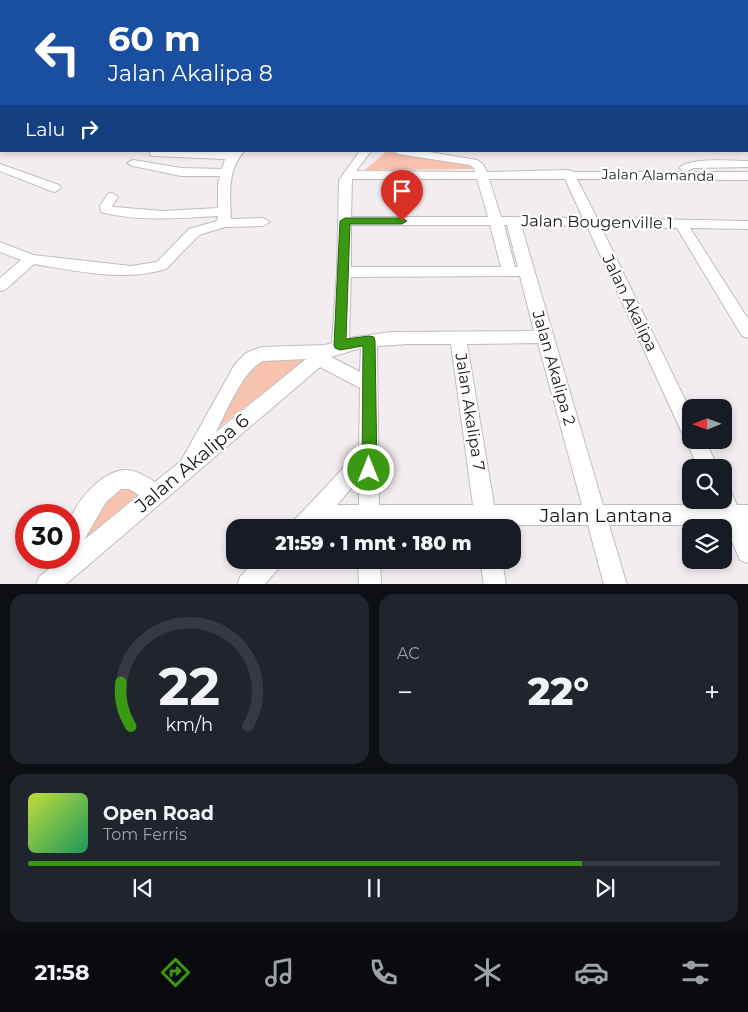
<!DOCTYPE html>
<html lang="id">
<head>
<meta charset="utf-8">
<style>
	body { margin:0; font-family:Montserrat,sans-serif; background:#20242c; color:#f1f3f6; height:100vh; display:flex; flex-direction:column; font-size:19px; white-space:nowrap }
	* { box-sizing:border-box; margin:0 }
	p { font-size:16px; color:#9ea1a6 }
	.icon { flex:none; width:28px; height:28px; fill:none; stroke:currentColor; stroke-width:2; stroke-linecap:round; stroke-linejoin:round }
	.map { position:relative; height:584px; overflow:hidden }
	.panel { display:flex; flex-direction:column; gap:10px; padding:10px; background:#0d0f14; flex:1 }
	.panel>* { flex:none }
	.hud { position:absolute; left:0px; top:0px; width:749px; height:152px; box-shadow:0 2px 8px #0003; background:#1a4fa0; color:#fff; overflow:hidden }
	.needle { width:32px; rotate:269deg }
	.buttons { position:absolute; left:682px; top:399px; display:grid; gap:10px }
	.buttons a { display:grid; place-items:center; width:50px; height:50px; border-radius:10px; background:#171b24; box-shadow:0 2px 8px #0003; font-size:25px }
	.speed { position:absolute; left:15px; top:504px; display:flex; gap:10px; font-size:25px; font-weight:700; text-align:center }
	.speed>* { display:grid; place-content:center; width:65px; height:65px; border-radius:50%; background:#171b24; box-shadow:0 2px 8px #0003; line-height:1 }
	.speed .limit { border:8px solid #d22; background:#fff; color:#111 }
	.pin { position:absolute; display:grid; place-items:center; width:42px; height:42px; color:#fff; margin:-51px -21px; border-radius:50% 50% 50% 0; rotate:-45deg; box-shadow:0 0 5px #0007 }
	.pin .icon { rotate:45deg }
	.me { position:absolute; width:55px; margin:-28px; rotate:0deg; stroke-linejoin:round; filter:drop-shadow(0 0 4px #0008) }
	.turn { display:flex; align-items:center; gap:18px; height:105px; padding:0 25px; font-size:22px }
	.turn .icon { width:65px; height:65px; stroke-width:2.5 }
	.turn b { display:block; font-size:35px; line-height:42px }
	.then { display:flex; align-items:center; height:48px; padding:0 25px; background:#0003; gap:10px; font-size:19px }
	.big { font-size:38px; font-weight:800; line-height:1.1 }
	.panel .widget { flex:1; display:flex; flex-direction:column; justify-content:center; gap:8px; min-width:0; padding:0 18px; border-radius:15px; background:#20242c }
	.panel .dial { align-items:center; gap:0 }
	.dial svg { height:130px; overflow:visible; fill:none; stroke:#363941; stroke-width:7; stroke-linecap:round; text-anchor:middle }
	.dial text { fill:#f1f3f6; stroke:none }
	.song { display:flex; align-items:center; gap:15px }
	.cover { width:60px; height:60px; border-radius:8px; background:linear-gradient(135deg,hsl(70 70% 55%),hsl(150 70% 35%)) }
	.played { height:5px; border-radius:2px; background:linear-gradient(90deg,#3c9712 80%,#363941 80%) }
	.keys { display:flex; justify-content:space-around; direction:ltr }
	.heat { display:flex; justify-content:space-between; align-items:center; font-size:28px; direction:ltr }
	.panel .tiles { flex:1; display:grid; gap:10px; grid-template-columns:1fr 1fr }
	.widget:last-child { grid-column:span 2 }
	.trip { position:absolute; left:226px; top:519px; width:295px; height:50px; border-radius:15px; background:#171b24; box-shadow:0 2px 8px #0003; font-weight:800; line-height:50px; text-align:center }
	.dock { display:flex; height:80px; justify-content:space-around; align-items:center; background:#090b0e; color:#9ea1a6 }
	.dock .icon { width:35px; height:35px }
	.dock .active { color:#3c9712 }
	.dock b { font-size:22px; color:#f1f3f6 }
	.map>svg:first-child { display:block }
</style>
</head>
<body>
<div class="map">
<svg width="748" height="585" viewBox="0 0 748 585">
	<rect width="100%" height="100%" fill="#f3edf1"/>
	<path fill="#f7c2ae" d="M 387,151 L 473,162 L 476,168 L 474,169 L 365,170 Z
		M 306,358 L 302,362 L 209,435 L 250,362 Z
		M 114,479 L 150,484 L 71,551 Z"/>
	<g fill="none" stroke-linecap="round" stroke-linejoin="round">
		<g stroke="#c1bcc0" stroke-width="2">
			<path id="minor" d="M 555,0 L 563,0 L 563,1 L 556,1 Z
				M 732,0 L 740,0 L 740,1 L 733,1 Z
				M 0,127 L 1,127 L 1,133 L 0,133 Z
				M 150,151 L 244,151 C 227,171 230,194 231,219 L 263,218 L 270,222 L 263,226 L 225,227 L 199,235 L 166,269 C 123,282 77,271 34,264 L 5,290 L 0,291 L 0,278 L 21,260 L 0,252 L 0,242 L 33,255 L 131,266 L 157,262 L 189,229 L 217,221 L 218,216 C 180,218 139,222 101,212 L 100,206 L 108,194 L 112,193 L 118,197 L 112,206 L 114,207 L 163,211 L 218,208 L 218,183 L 220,176 L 181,176 L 133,166 L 127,163 L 133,160 L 181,168 L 222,169 L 225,159 L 154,156 L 150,155 Z
				M 360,151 L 371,151 L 356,171 L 475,172 L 474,168 L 470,165 L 398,154 L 393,151 L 423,151 L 477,160 L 483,164 L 487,172 L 569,170 L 574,172 L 748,172 L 748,180 L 577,179 L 597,218 L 748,221 L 748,229 L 690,228 L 748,319 L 748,338 L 742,336 L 677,228 L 601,227 L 691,412 L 691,440 L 705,440 L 718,468 L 698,468 L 686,440 L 687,438 L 684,437 L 587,226 L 521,225 L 603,505 L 716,505 L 714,500 L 724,500 L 724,489 L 731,492 L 737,505 L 748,505 L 748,563 L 740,560 L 725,525 L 609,525 L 627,585 L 604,585 L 588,525 L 497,525 L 498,528 L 476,528 L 476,525 L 380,525 L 380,528 L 318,525 L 317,528 L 292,528 L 294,520 L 306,508 L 359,451 L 360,388 L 320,367 L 65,585 L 36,585 L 39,577 L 60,560 L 59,558 L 69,558 C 69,547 67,536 69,526 C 72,504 103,469 127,470 C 136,470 147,477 155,482 L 181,461 L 235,364 L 246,353 L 261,347 L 325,345 L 332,343 L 337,272 L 339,180 ZM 352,179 L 477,179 L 488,217 L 351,217 ZM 489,179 L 565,179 L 583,218 L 501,217 ZM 351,225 L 490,225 L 501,267 L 351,267 ZM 504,225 L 507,225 L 518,267 L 515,267 ZM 520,276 L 534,331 L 391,332 L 349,338 L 351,277 ZM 538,343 L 582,505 L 494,505 L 467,344 ZM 408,344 L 451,344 L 473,505 L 379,505 L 377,346 ZM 361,348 L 360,372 L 331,357 ZM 306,359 L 216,432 C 226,413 243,370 263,361 ZM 359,479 L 359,505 L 337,505 ZM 121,489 L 129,489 L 139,495 L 84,540 L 106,502 Z
				M 748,161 L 748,167 L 694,168 L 685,172 L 679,168 C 690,157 732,161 748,161 Z
				M 0,164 L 59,185 L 61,188 L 55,192 L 51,191 L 0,171 Z
				M 256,560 L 282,560 L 279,568 L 264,585 L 237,585 L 240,577 Z
				M 358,560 L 380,560 L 381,585 L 359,585 Z
				M 480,560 L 502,560 L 506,585 L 484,585 Z"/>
		</g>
		<g stroke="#c1bcc0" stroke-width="2">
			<path id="primary" d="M 0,39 L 1,39 L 1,47 L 0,47 Z"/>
		</g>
		<g stroke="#c1bcc0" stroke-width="2">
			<path id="trunk" d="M 0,48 L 1,49 L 1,58 L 0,58 Z"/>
		</g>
		<use href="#minor" fill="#fff" fill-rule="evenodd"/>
		<use href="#primary" fill="#fff" fill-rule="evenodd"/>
		<use href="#trunk" fill="#fff" fill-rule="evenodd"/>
	</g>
	<path fill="#3c9712" stroke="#27620c" d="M 345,218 L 402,218 L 407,221 L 402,224 L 350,224 L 346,339 L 369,336 L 374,337 L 375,341 L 377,470 L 375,475 L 369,477 L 364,475 L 362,470 L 363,346 L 340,350 L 335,348 L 334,345 L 340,221 Z"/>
	<g text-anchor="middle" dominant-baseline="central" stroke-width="4.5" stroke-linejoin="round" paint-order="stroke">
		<g font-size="14" fill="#191718" stroke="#fff">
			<text transform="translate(658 175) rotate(1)">Jalan Alamanda</text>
		</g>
		<g font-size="16" fill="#191718" stroke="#fff">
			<text transform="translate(597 222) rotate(1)">Jalan Bougenville 1</text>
			<text transform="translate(630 303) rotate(64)">Jalan Akalipa</text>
			<text transform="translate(554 368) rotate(74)">Jalan Akalipa 2</text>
			<text transform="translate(470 412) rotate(81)">Jalan Akalipa 7</text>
		</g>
		<g font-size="19" fill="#191718" stroke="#fff">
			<text transform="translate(192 463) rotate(-40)">Jalan Akalipa 6</text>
			<text x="606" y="515">Jalan Lantana</text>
		</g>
	</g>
</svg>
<div class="buttons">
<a><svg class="needle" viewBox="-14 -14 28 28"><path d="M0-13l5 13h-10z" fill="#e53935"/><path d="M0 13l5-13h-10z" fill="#9ea1a6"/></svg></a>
<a><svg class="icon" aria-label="search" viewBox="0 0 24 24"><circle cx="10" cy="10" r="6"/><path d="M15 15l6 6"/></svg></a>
<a><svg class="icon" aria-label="layers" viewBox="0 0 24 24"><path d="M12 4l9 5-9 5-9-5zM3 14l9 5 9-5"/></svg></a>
</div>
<div class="speed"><div class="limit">30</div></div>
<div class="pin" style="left:402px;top:221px;background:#d93025"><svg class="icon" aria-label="arrive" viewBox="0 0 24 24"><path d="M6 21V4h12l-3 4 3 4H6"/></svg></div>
<svg class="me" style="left:369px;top:470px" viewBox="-20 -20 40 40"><circle r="17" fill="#3c9712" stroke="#fff" stroke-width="3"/><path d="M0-11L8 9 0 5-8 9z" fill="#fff"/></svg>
<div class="trip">21:59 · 1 mnt · 180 m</div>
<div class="hud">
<div class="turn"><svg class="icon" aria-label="left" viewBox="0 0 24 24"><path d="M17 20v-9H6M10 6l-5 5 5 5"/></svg><div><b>60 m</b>Jalan Akalipa 8</div></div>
<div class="then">Lalu<svg class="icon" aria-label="right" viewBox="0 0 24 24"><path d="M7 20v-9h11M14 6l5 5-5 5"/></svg></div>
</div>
</div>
<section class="panel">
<div class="tiles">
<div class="widget dial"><svg viewBox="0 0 100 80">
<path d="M14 69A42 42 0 1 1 86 69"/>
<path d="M14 69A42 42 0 0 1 8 42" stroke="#3c9712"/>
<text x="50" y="56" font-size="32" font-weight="700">22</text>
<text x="50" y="72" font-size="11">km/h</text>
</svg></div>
<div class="widget"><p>AC</p>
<div class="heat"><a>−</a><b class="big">22°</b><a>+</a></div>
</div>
<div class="widget">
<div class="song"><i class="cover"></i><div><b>Open Road</b><p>Tom Ferris</p></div></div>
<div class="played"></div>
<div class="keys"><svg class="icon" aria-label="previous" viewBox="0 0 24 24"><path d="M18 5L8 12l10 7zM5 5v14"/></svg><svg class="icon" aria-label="pause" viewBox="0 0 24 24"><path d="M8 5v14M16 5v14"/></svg><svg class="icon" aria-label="next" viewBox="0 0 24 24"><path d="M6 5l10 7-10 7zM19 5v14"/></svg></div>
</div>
</div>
</section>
<nav class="dock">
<b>21:58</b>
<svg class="icon active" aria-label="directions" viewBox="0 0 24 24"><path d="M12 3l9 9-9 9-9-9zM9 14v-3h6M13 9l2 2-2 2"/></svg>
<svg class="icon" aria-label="music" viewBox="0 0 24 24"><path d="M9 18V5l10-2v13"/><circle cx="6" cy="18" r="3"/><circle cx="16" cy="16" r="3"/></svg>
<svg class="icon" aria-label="phone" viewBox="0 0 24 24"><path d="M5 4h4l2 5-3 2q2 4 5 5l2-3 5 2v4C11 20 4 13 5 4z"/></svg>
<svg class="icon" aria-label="climate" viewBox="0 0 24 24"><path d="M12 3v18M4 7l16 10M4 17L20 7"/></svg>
<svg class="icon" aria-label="car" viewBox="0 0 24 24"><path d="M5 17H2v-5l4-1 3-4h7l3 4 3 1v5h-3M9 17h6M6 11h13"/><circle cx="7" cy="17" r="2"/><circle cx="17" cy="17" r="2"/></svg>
<svg class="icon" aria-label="filters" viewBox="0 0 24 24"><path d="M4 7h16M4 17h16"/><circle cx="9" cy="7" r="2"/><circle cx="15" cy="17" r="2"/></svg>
</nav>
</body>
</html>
